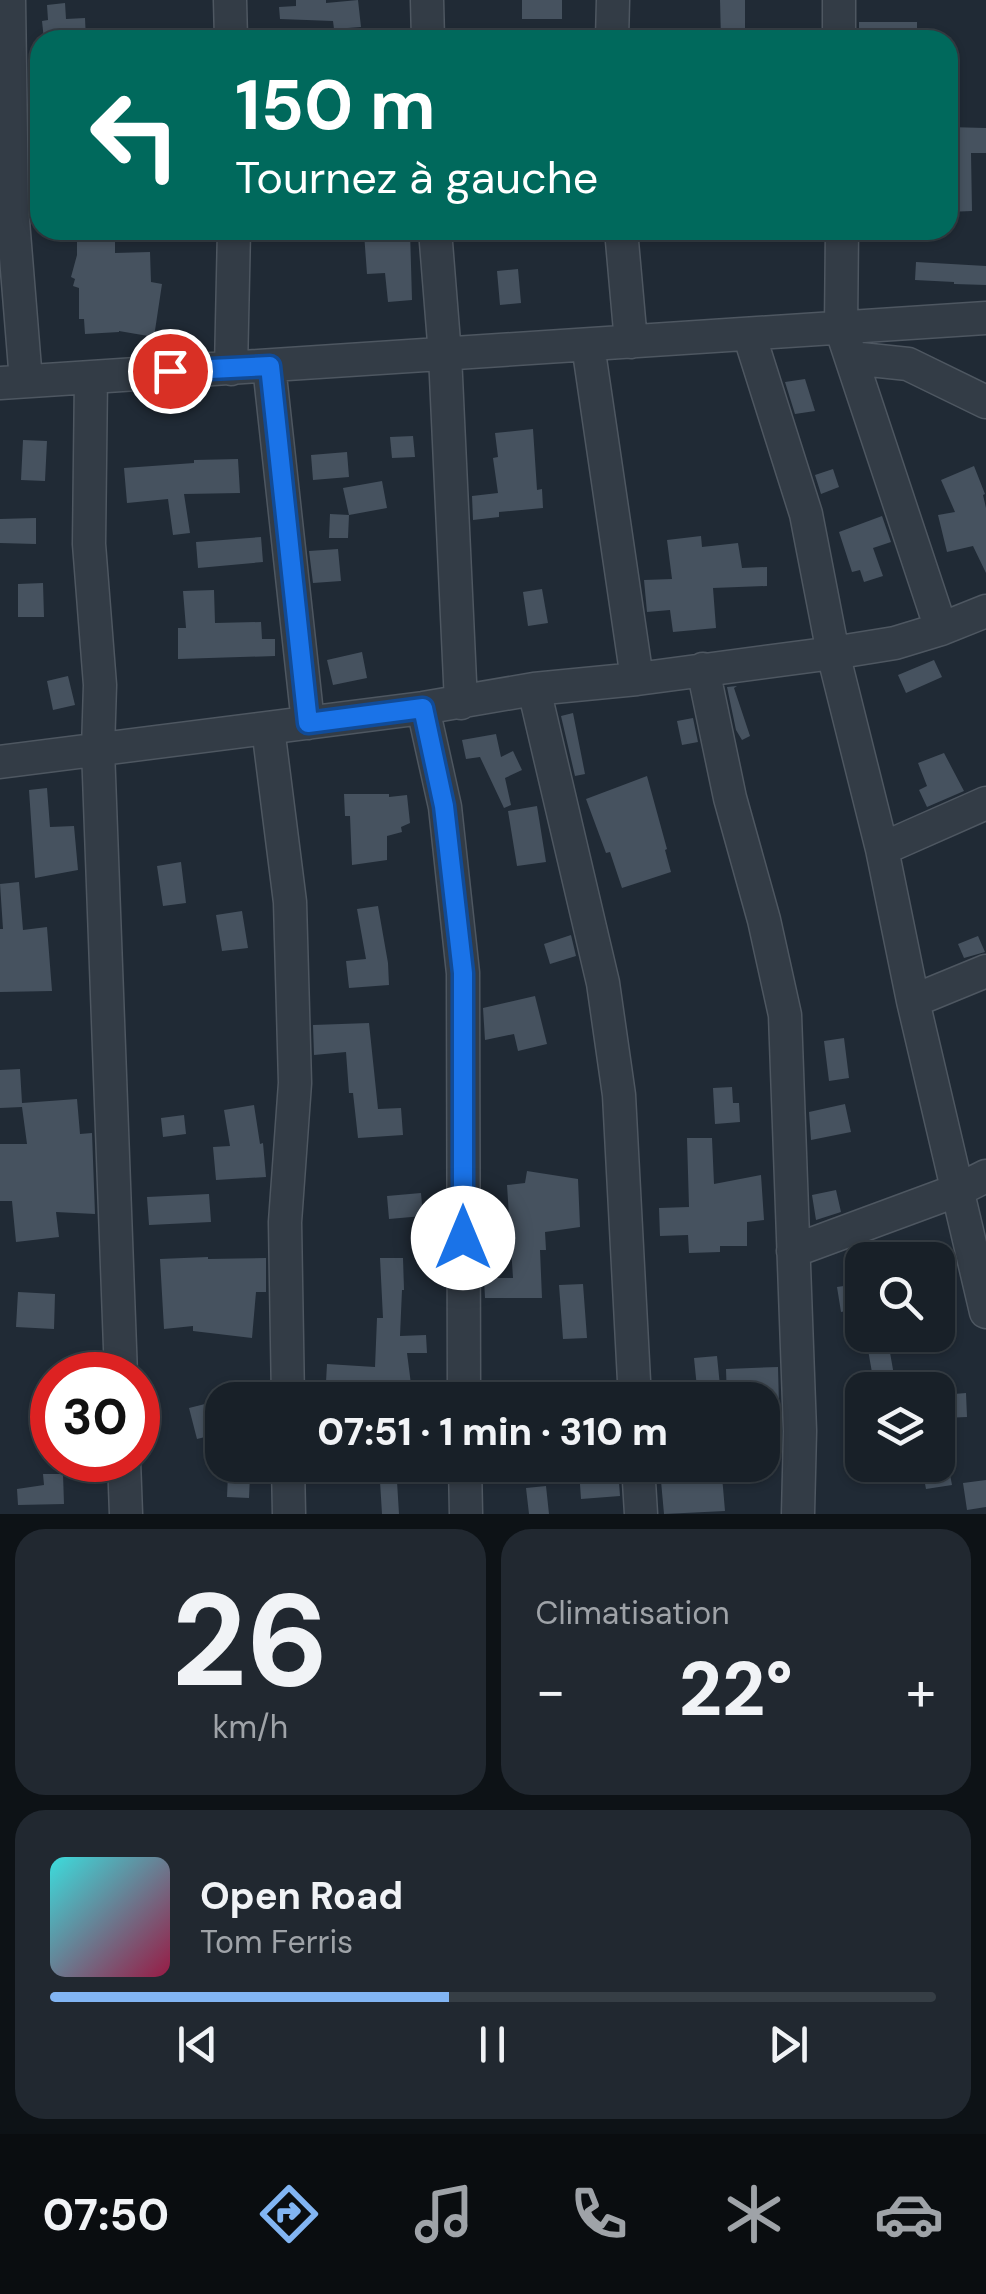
<!DOCTYPE html>
<html lang="fr">
<head>
<meta charset="utf-8">
<style>
	body { margin:0; font-family:"DM Sans",sans-serif; background:#212830; color:#f1f3f6; height:100vh; display:flex; flex-direction:column; font-size:38px; white-space:nowrap }
	* { box-sizing:border-box; margin:0 }
	p { font-size:32px; color:#9fa3a8 }
	.icon { flex:none; width:55px; height:55px; fill:none; stroke:currentColor; stroke-width:2; stroke-linecap:round; stroke-linejoin:round }
	.map { position:relative; height:1514px; overflow:hidden }
	.drawer { display:flex; flex-direction:column; gap:15px; padding:15px; background:#0d1216; flex:1 }
	.drawer>* { flex:none }
	.hud { position:absolute; left:30px; top:30px; width:928px; height:210px; border-radius:30px; box-shadow:0 2px 8px #0004,0 0 0 2px #363e45; background:#00695c; color:#fff; overflow:hidden }
	.buttons { position:absolute; left:845px; top:1242px; display:grid; gap:20px }
	.buttons a { display:grid; place-items:center; width:110px; height:110px; border-radius:20px; background:#182028; box-shadow:0 2px 8px #0004,0 0 0 2px #363e45; font-size:50px }
	.speed { position:absolute; left:30px; top:1352px; display:flex; gap:20px; font-size:50px; font-weight:700; text-align:center }
	.speed>* { display:grid; place-content:center; width:130px; height:130px; border-radius:50%; background:#182028; box-shadow:0 2px 8px #0004,0 0 0 2px #363e45; line-height:1 }
	.speed .limit { border:15px solid #d22; background:#fff; color:#111 }
	.pin { position:absolute; display:grid; place-items:center; width:85px; height:85px; color:#fff; margin:-42px; border:5px solid #fff; border-radius:50%; box-shadow:0 2px 10px #0007 }
	.me { position:absolute; width:110px; margin:-55px; rotate:0deg; stroke-linejoin:round; filter:drop-shadow(0 0 8px #0008) }
	.turn { display:flex; align-items:center; gap:35px; height:210px; padding:0 40px; font-size:45px }
	.turn .icon { width:130px; height:130px; stroke-width:2.5 }
	.turn b { display:block; font-size:70px; line-height:85px }
	.big { font-size:75px; font-weight:800; line-height:1.1 }
	.drawer .tile { flex:1; display:flex; flex-direction:column; justify-content:center; gap:15px; min-width:0; padding:0 35px; border-radius:30px; background:#212830 }
	.drawer .dial { align-items:center; gap:0 }
	.dial b { font-size:130px; line-height:1 }
	.song { display:flex; align-items:center; gap:30px }
	.cover { width:120px; height:120px; border-radius:15px; background:linear-gradient(135deg,hsl(180 70% 55%),hsl(340 70% 35%)) }
	.played { height:10px; border-radius:5px; background:linear-gradient(90deg,#82b5f3 45%,#363e45 45%) }
	.keys { display:flex; justify-content:space-around; direction:ltr }
	.heat { display:flex; justify-content:space-between; align-items:center; font-size:55px; direction:ltr }
	.drawer .tiles { flex:1; display:grid; gap:15px; grid-template-columns:1fr 1fr }
	.tile:last-child { grid-column:span 2 }
	.trip { position:absolute; left:205px; top:1382px; width:575px; height:100px; border-radius:30px; background:#182028; box-shadow:0 2px 8px #0004,0 0 0 2px #363e45; font-weight:800; line-height:100px; text-align:center }
	.tab-bar { display:flex; height:160px; justify-content:space-around; align-items:center; background:#0a0d10; color:#9fa3a8 }
	.tab-bar .icon { width:70px; height:70px }
	.tab-bar .current { color:#82b5f3 }
	.tab-bar b { font-size:45px; color:#f1f3f6 }
	.map>svg:first-child { display:block }
</style>
</head>
<body>
<div class="map">
<svg width="986" height="1514" viewBox="0 0 986 1514">
	<rect width="100%" height="100%" fill="#202a35"/>
	<path fill="#46525f" d="M 296,0 L 326,0 L 326,3 L 358,0 L 361,27 L 334,29 L 333,21 L 280,19 L 279,7 L 296,6 Z
		M 522,0 L 562,0 L 562,19 L 522,19 Z
		M 720,0 L 745,0 L 745,40 L 721,40 Z
		M 65,3 L 66,19 L 85,18 L 86,40 L 44,40 L 42,21 L 48,20 L 47,5 Z
		M 859,22 L 917,22 L 917,40 L 859,40 Z
		M 948,127 L 986,128 L 986,153 L 971,153 L 972,211 L 948,212 Z
		M 77,230 L 115,230 L 115,253 L 150,252 L 151,282 L 162,284 L 154,337 L 119,331 L 119,332 L 85,334 L 84,319 L 79,319 L 79,288 L 73,286 L 75,279 L 71,277 L 77,255 Z
		M 410,230 L 412,300 L 388,302 L 385,273 L 367,274 L 364,233 Z
		M 916,262 L 986,266 L 986,285 L 954,284 L 954,282 L 915,280 Z
		M 518,269 L 521,303 L 500,305 L 497,271 Z
		M 805,379 L 815,411 L 795,414 L 785,382 Z
		M 533,429 L 537,490 L 542,489 L 543,508 L 499,512 L 499,517 L 473,520 L 472,496 L 498,493 L 493,458 L 498,457 L 495,433 Z
		M 413,436 L 415,457 L 392,458 L 390,437 Z
		M 23,440 L 47,441 L 45,481 L 21,480 Z
		M 347,452 L 349,477 L 313,480 L 311,455 Z
		M 238,459 L 240,493 L 184,494 L 190,533 L 173,535 L 168,499 L 127,503 L 124,468 L 194,463 L 194,460 Z
		M 974,466 L 985,494 L 983,495 L 986,508 L 986,573 L 973,546 L 947,552 L 938,515 L 955,512 L 941,480 Z
		M 833,469 L 839,487 L 821,494 L 815,475 Z
		M 382,481 L 387,508 L 349,515 L 343,488 Z
		M 330,514 L 349,515 L 348,538 L 329,538 Z
		M 882,516 L 891,542 L 873,548 L 883,576 L 864,582 L 860,570 L 852,572 L 839,532 Z
		M 36,518 L 36,544 L 0,543 L 0,519 Z
		M 701,536 L 702,547 L 738,543 L 742,568 L 767,567 L 767,586 L 713,588 L 716,628 L 673,632 L 670,610 L 647,612 L 644,580 L 672,579 L 667,540 Z
		M 261,537 L 263,562 L 198,568 L 196,542 Z
		M 338,549 L 341,581 L 313,583 L 309,551 Z
		M 43,583 L 44,617 L 18,617 L 18,584 Z
		M 542,589 L 548,623 L 528,626 L 523,592 Z
		M 214,590 L 215,623 L 261,622 L 262,639 L 275,639 L 275,656 L 178,659 L 178,628 L 186,628 L 183,591 Z
		M 362,652 L 367,678 L 333,685 L 327,660 Z
		M 934,660 L 942,677 L 906,693 L 898,675 Z
		M 68,676 L 75,705 L 53,710 L 47,681 Z
		M 737,686 L 734,688 L 750,736 L 742,740 L 736,730 L 727,687 Z
		M 573,713 L 585,774 L 575,776 L 561,716 Z
		M 693,718 L 698,742 L 682,745 L 677,721 Z
		M 496,734 L 501,757 L 513,751 L 522,770 L 505,778 L 511,805 L 504,808 L 480,757 L 466,759 L 462,740 Z
		M 944,753 L 964,791 L 927,807 L 919,790 L 927,786 L 918,763 Z
		M 647,776 L 667,849 L 665,850 L 671,872 L 622,888 L 610,852 L 606,853 L 586,799 Z
		M 47,788 L 50,827 L 74,826 L 78,870 L 35,878 L 29,790 Z
		M 344,794 L 389,794 L 389,797 L 407,795 L 410,823 L 401,827 L 402,832 L 387,836 L 387,860 L 352,865 L 350,816 L 345,816 Z
		M 537,806 L 546,862 L 517,866 L 508,811 Z
		M 181,862 L 186,903 L 163,906 L 157,866 Z
		M 19,882 L 23,930 L 47,927 L 52,991 L 0,992 L 0,929 L 3,929 L 0,884 Z
		M 378,906 L 388,963 L 389,985 L 349,988 L 346,961 L 366,959 L 357,909 Z
		M 242,911 L 248,948 L 222,951 L 216,915 Z
		M 571,935 L 576,956 L 550,964 L 544,944 Z
		M 978,936 L 985,952 L 964,958 L 958,944 Z
		M 535,996 L 547,1044 L 518,1051 L 514,1034 L 485,1040 L 483,1008 Z
		M 369,1023 L 378,1109 L 401,1108 L 403,1135 L 358,1138 L 353,1093 L 349,1093 L 346,1052 L 314,1055 L 313,1025 Z
		M 844,1038 L 849,1078 L 829,1081 L 824,1041 Z
		M 20,1069 L 22,1103 L 77,1099 L 80,1134 L 92,1133 L 95,1214 L 56,1212 L 59,1237 L 16,1242 L 12,1201 L 0,1201 L 0,1144 L 27,1144 L 22,1107 L 0,1108 L 0,1070 Z
		M 732,1087 L 733,1103 L 739,1103 L 740,1122 L 715,1124 L 713,1088 Z
		M 845,1104 L 851,1132 L 811,1140 L 809,1112 Z
		M 254,1105 L 260,1144 L 263,1143 L 266,1177 L 216,1180 L 213,1147 L 230,1146 L 224,1110 Z
		M 184,1115 L 186,1134 L 163,1137 L 161,1118 Z
		M 687,1138 L 712,1138 L 714,1184 L 761,1175 L 764,1220 L 747,1222 L 747,1246 L 720,1246 L 720,1252 L 689,1253 L 688,1235 L 660,1236 L 659,1208 L 689,1207 Z
		M 527,1171 L 578,1179 L 580,1227 L 545,1232 L 546,1250 L 540,1250 L 542,1298 L 485,1298 L 484,1278 L 513,1278 L 507,1185 L 525,1183 Z
		M 836,1190 L 841,1212 L 816,1220 L 812,1195 Z
		M 421,1193 L 423,1216 L 389,1219 L 387,1196 Z
		M 209,1194 L 211,1222 L 149,1225 L 147,1197 Z
		M 208,1257 L 208,1259 L 266,1258 L 266,1292 L 256,1292 L 252,1338 L 193,1331 L 193,1326 L 164,1329 L 160,1259 Z
		M 380,1258 L 403,1258 L 404,1290 L 402,1290 L 400,1336 L 426,1335 L 427,1353 L 407,1353 L 413,1400 L 325,1400 L 327,1364 L 375,1367 L 377,1318 L 383,1318 Z
		M 583,1284 L 587,1338 L 563,1339 L 559,1285 Z
		M 857,1284 L 862,1308 L 841,1312 L 837,1287 Z
		M 18,1292 L 55,1294 L 54,1329 L 16,1327 Z
		M 888,1341 L 895,1381 L 874,1384 L 867,1344 Z
		M 717,1356 L 720,1386 L 697,1388 L 694,1358 Z
		M 778,1367 L 779,1405 L 762,1406 L 762,1400 L 727,1400 L 726,1369 Z
		M 966,1393 L 967,1417 L 943,1418 L 942,1395 Z
		M 213,1402 L 221,1433 L 197,1439 L 189,1408 Z
		M 948,1464 L 952,1485 L 926,1489 L 922,1468 Z
		M 379,1465 L 396,1465 L 399,1514 L 382,1514 Z
		M 618,1468 L 620,1496 L 581,1499 L 579,1470 Z
		M 228,1473 L 250,1475 L 249,1498 L 227,1497 Z
		M 43,1474 L 63,1474 L 64,1504 L 18,1505 L 17,1489 L 44,1485 Z
		M 722,1476 L 725,1511 L 664,1514 L 661,1481 Z
		M 986,1480 L 986,1507 L 967,1510 L 963,1483 Z
		M 546,1486 L 549,1514 L 529,1514 L 526,1488 Z"/>
	<g fill="none" stroke-linecap="round" stroke-linejoin="round">
		<g stroke="#4e5761" stroke-width="35">
			<path id="minor" d="M 9,0 L 12,208 L 26,381
				M 230,0 L 231,40
				M 427,0 L 428,40
				M 839,0 L 839,40
				M 612,40 L 613,0
				M 435,230 L 445,355 L 461,703
				M 621,230 L 631,342
				M 842,230 L 841,328 L 941,629
				M 749,334 L 806,514 L 833,653 L 882,849 L 913,1001 L 986,1312
				M 588,345 L 637,679
				M 851,358 L 908,364 L 986,402
				M 269,366 L 308,723
				M 231,369 L 234,230
				M 91,377 L 89,544 L 100,685 L 98,749 L 121,1375
				M 0,383 L 986,318
				M 703,669 L 730,798 L 764,920 L 785,1015 L 800,1431 L 798,1514
				M 534,689 L 603,983 L 619,1095 L 635,1400
				M 423,708 L 445,807 L 463,973 L 464,1400
				M 268,728 L 290,902 L 295,1083 L 285,1222 L 288,1400
				M 0,762 L 423,708 L 534,689 L 637,679 L 833,653 L 895,643 L 941,629 L 986,611
				M 882,849 L 986,803
				M 913,1001 L 986,971
				M 793,1251 L 958,1190 L 986,1176
				M 124,1460 L 126,1514
				M 288,1465 L 289,1514
				M 465,1465 L 466,1514
				M 638,1465 L 641,1514"/>
		</g>
		<use href="#minor" stroke="#333c46" stroke-width="32"/>
	</g>
	<g fill="none" stroke-linecap="round" stroke-linejoin="round">
		<g stroke="#114b97" stroke-width="25">
			<path id="route" d="M 170,371 L 270,366 L 308,723 L 423,708 L 444,806 L 463,973 L 463,1238"/>
		</g>
		<use href="#route" stroke="#1a73e8" stroke-width="18"/>
	</g>
</svg>
<div class="buttons">
<a><svg class="icon" aria-label="search" viewBox="0 0 24 24"><circle cx="10" cy="10" r="6"/><path d="M15 15l6 6"/></svg></a>
<a><svg class="icon" aria-label="layers" viewBox="0 0 24 24"><path d="M12 4l9 5-9 5-9-5zM3 14l9 5 9-5"/></svg></a>
</div>
<div class="speed"><div class="limit">30</div></div>
<div class="pin" style="left:170px;top:371px;background:#d93025"><svg class="icon" aria-label="arrive" viewBox="0 0 24 24"><path d="M6 21V4h12l-3 4 3 4H6"/></svg></div>
<svg class="me" style="left:463px;top:1238px" viewBox="-20 -20 40 40"><circle r="19" fill="#fff"/><path d="M0-13L10 11 0 6-10 11z" fill="#1a73e8"/></svg>
<div class="trip">07:51 · 1 min · 310 m</div>
<div class="hud">
<div class="turn"><svg class="icon" aria-label="left" viewBox="0 0 24 24"><path d="M17 20v-9H6M10 6l-5 5 5 5"/></svg><div><b>150 m</b>Tournez à gauche</div></div>
</div>
</div>
<section class="drawer">
<div class="tiles">
<div class="tile dial"><b>26</b><p>km/h</p></div>
<div class="tile"><p>Climatisation</p>
<div class="heat"><a>−</a><b class="big">22°</b><a>+</a></div>
</div>
<div class="tile">
<div class="song"><i class="cover"></i><div><b>Open Road</b><p>Tom Ferris</p></div></div>
<div class="played"></div>
<div class="keys"><svg class="icon" aria-label="previous" viewBox="0 0 24 24"><path d="M18 5L8 12l10 7zM5 5v14"/></svg><svg class="icon" aria-label="pause" viewBox="0 0 24 24"><path d="M8 5v14M16 5v14"/></svg><svg class="icon" aria-label="next" viewBox="0 0 24 24"><path d="M6 5l10 7-10 7zM19 5v14"/></svg></div>
</div>
</div>
</section>
<nav class="tab-bar">
<b>07:50</b>
<svg class="icon current" aria-label="directions" viewBox="0 0 24 24"><path d="M12 3l9 9-9 9-9-9zM9 14v-3h6M13 9l2 2-2 2"/></svg>
<svg class="icon" aria-label="music" viewBox="0 0 24 24"><path d="M9 18V5l10-2v13"/><circle cx="6" cy="18" r="3"/><circle cx="16" cy="16" r="3"/></svg>
<svg class="icon" aria-label="phone" viewBox="0 0 24 24"><path d="M5 4h4l2 5-3 2q2 4 5 5l2-3 5 2v4C11 20 4 13 5 4z"/></svg>
<svg class="icon" aria-label="climate" viewBox="0 0 24 24"><path d="M12 3v18M4 7l16 10M4 17L20 7"/></svg>
<svg class="icon" aria-label="car" viewBox="0 0 24 24"><path d="M5 17H2v-5l4-1 3-4h7l3 4 3 1v5h-3M9 17h6M6 11h13"/><circle cx="7" cy="17" r="2"/><circle cx="17" cy="17" r="2"/></svg>
</nav>
</body>
</html>
